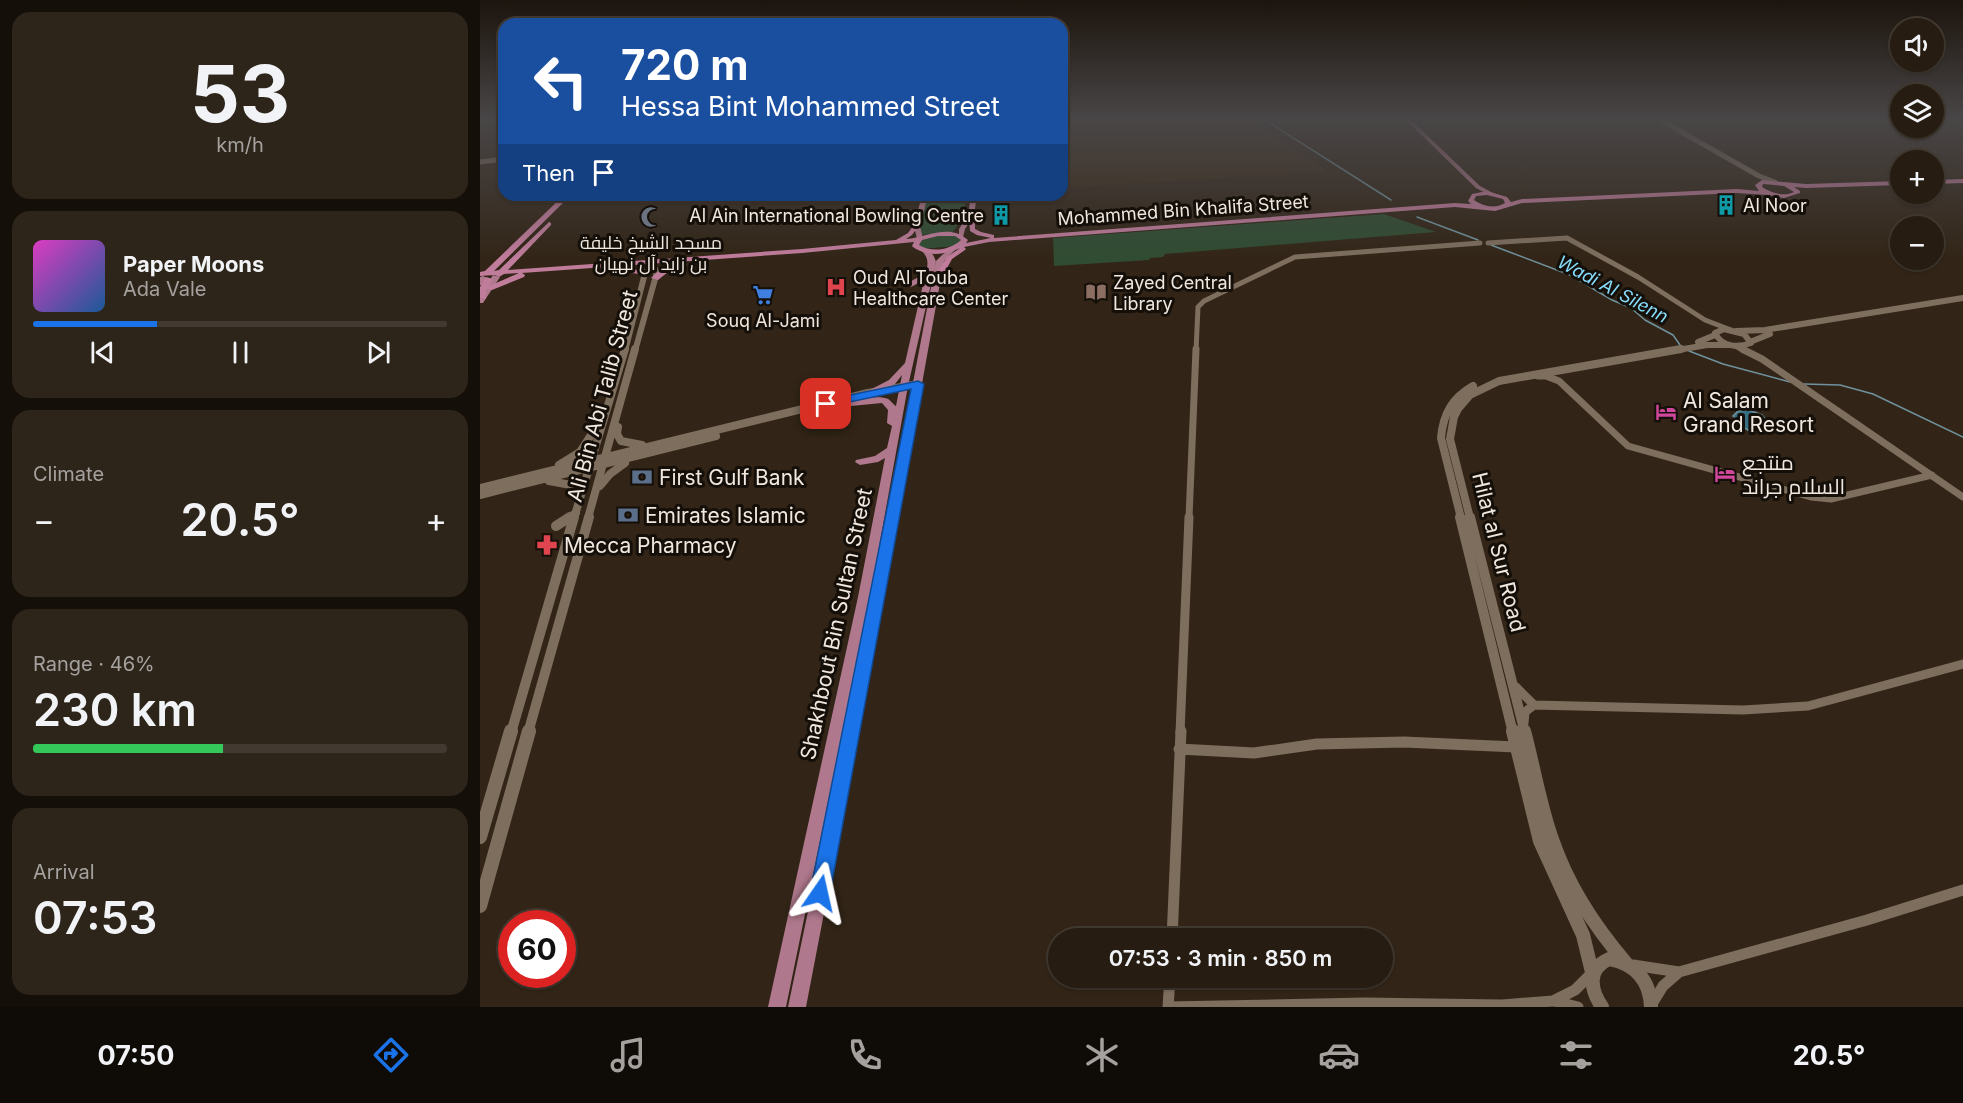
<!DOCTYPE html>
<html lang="en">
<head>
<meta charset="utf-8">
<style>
	body { margin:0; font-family:Inter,Cairo,sans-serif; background:#2e251a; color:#f1f3f6; height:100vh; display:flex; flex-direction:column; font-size:22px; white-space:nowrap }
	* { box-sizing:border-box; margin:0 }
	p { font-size:20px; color:#a4a19f }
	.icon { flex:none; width:33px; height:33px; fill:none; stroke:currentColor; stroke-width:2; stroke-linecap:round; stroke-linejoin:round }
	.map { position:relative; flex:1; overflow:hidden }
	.side { display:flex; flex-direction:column; gap:12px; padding:12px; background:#150f09; width:480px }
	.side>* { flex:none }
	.top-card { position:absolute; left:18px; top:18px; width:570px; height:183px; border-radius:18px; box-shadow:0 2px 4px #0004,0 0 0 2px #423a31; background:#1a4fa0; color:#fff; overflow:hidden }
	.fabs { position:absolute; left:1410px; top:18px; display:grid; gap:12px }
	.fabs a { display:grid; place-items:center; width:54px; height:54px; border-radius:50%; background:#261c11; box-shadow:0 2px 4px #0004,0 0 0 2px #423a31; font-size:30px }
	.speed { position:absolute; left:18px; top:910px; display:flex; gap:12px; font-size:30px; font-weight:700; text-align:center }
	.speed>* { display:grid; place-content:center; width:78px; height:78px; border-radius:50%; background:#261c11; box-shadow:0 2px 4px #0004,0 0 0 2px #423a31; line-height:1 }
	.speed .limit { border:9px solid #d22; background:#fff; color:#111 }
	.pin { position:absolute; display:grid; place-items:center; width:51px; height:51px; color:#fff; margin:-26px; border-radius:12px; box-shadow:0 3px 9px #0006 }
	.me { position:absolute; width:66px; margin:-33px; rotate:11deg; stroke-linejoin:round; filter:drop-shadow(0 0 4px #0008) }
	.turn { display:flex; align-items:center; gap:21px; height:126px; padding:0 24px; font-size:27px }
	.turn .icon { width:78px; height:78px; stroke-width:2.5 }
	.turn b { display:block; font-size:42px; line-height:51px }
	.then { display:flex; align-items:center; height:57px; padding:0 24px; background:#0003; gap:12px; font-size:22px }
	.big { font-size:45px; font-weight:600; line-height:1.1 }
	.side .card { flex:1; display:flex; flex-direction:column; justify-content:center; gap:9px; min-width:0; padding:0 21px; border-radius:18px; background:#2e251a }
	.side .dial { align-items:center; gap:0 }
	.dial b { font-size:78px; line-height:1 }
	.song { display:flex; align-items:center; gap:18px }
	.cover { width:72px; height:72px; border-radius:9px; background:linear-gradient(135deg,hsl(310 70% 55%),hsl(210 70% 35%)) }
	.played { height:6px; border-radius:3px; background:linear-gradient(90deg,#1a73e8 30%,#423a31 30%) }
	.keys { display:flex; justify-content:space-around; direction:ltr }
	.heat { display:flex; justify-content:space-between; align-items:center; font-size:33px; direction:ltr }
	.charge { height:9px; border-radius:4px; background:linear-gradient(90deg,#34c759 46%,#423a31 0) }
	.trip { position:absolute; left:568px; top:928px; width:345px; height:60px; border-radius:30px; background:#261c11; box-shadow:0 2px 4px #0004,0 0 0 2px #423a31; font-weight:600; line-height:60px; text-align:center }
	.menu { display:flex; height:96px; justify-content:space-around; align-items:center; background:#0f0b07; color:#a4a19f }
	.menu .icon { width:42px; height:42px }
	.menu .on { color:#1a73e8 }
	.menu b { font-size:27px; color:#f1f3f6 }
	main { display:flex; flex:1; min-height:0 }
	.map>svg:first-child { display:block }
</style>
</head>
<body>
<main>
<section class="side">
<div class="card dial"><b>53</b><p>km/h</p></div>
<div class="card">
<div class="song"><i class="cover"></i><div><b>Paper Moons</b><p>Ada Vale</p></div></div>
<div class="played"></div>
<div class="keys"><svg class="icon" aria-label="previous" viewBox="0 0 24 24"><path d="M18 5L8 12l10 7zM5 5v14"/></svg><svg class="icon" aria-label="pause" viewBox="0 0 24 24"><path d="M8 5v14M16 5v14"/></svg><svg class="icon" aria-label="next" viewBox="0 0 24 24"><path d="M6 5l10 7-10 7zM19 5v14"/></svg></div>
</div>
<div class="card"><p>Climate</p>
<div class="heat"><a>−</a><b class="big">20.5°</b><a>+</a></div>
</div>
<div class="card"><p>Range · 46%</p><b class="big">230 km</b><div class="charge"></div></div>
<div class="card"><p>Arrival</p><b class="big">07:53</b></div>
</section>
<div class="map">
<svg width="1483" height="1007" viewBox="0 0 1483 1007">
	<rect width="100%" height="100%" fill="#322517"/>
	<path fill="#3a2915" d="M 589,118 L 768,118 L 847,171 L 590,188 L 585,123 L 590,123 Z"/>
	<path fill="#304c32" d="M 446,195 L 487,195 L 482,219 L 472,233 L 440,235 L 438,228 Z
		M 904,214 L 956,232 L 685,254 L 683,257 L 670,258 L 669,260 L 574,266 L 573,238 Z
		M 456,235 L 474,235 L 482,239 L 476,246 L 441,249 L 437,242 L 439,241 Z"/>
	<path fill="#386e82" stroke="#6f929e" stroke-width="1.5" d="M 1269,410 L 1282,415 L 1289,424 L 1286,426 L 1288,429 L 1271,432 L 1253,421 L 1255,418 L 1253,416 L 1258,411 Z"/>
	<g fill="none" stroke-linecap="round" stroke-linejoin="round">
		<path stroke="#6f929e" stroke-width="1.5" d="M 782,118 L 911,200
			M 937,217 L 998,240
			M 1011,245 L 1090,275 L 1132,300 L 1151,308 L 1165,320 L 1193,335 L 1200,345
			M 1209,351 L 1243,364 L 1310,382
			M 1324,384 L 1360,385 L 1393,394 L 1483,437"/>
		<path stroke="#7d6e5e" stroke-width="5" d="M 1008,243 L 1087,238 L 1158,277 L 1225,320 L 1251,330
			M 1255,346 L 1265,351
			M 716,351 L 718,307 L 724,301 L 815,257 L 1000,243"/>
		<path stroke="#7d6e5e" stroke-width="7" d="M 1262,349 L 1282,359 L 1483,497
			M 1058,376 L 1066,376 L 1079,381 L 1148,446 L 1331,497 L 1351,499 L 1452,475
			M 709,518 L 716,349"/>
		<path stroke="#7d6e5e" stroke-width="9" d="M 1036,687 L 1054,705 L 1263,710 L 1328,706 L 1483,664
			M 1044,723 L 1045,712 L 1054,705
			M 700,733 L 709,517"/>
		<path stroke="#7d6e5e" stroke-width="11" d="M 699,749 L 774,753 L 837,744 L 924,742 L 1036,747
			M 692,939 L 701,731
			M 1153,965 L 1199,972
			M 1074,1001 L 1098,1007
			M 1172,1004 L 1183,986 L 1199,972 L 1387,920 L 1483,890
			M 688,1007 L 885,1003 L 1022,1005 L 1073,1001 L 1095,990 L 1112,973
			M 688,1007 L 690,978"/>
		<path stroke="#7d6e5e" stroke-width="5" d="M 1177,118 L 1279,176 L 1295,182
			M 0,121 L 5,118
			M 0,162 L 24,159"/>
		<path stroke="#7d6e5e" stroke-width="6" d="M 1244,329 L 1264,334 L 1271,343 C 1257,348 1242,347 1235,333 Z
			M 1256,331 L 1285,330 L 1483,298
			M 1218,342 L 1235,335
			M 1270,342 L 1290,334
			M 145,351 L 165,273 L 173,266 L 177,272 L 155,351
			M 1192,351 L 1227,345 L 1250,345"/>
		<path stroke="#7d6e5e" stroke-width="8" d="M 138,427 L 137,434 L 141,441 L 162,445
			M 79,465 L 100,452 L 113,432
			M 69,481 L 91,485 L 99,499
			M 120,486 L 130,474 L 145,463
			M 0,488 L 388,393 L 438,384
			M 0,495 L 236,436
			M 88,518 L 96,513
			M 94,518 L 145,349
			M 108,518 L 155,349
			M 981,518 L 961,438 C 963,414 972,398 993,386
			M 990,518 L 970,439 L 974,417 L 978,409 L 990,395 L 1019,381 L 1201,349"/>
		<path stroke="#7d6e5e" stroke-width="10" d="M 980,517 L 1033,733
			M 990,517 L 1045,733
			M 76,526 L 90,517
			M 31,733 L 94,517
			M 48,733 L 109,517"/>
		<path stroke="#7d6e5e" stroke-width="14" d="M 1033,731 L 1060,841 L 1103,935 L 1112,972
			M 1044,731 C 1054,768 1060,807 1073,842 C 1089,888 1115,927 1146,963
			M 0,837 L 31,731
			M 0,906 L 49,731
			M 1122,1007 C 1110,989 1107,969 1129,959 C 1155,964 1170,980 1171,1007"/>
		<path fill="#af788c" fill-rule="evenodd" d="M 924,118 L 929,118 L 1000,186 L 1013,193 L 1013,195 L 1009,195 L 996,188 Z
			M 442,195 L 448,195 L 440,226 L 443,239 L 440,241 L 437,239 L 434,226 Z
			M 491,195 L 497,195 L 494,215 L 485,229 L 483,237 L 479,237 L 479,229 L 488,215 Z
			M 473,247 L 476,249 L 464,261 L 392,663 L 326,1007 L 308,1007 L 380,663 L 456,261 L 462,255 Z
			M 443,250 C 450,248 454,255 456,262 L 428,386 L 390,597 L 306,1007 L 288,1007 L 378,597 L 405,458 L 398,462 L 380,465 L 375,462 L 376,460 L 395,456 L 407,448 L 412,426 L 407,423 L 408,410 L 402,403 L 371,406 L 366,403 C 373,399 400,395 408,399 C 409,399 415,406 416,406 L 422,375 L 415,384 L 391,395 L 388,396 L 384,393 L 409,380 L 425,363 L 444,280 L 431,287 L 424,285 L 446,273 C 448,263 449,259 442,251 Z
			M 13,275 L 20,277 L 3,303 L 0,303 L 0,295 Z
			M 3,276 L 7,278 L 3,285 L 0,285 L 0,277 Z"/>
		<path fill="#c07c9b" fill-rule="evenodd" d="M 1483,179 L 1483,183 L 1454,184 L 1454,180 Z
			M 1282,180 L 1326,184 L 1420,181 L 1420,185 L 1326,188 L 1314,187 L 1320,191 L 1320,193 L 1304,198 L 1288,195 L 1257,193 L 1042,203 L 1015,211 L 975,207 L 509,242 L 484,247 L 486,249 L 485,250 L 472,259 L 461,279 L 458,279 L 454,277 L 467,257 L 480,248 C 465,255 447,257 433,247 L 432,246 L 434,242 L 322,253 L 42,273 L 45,275 L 44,277 L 12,290 L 6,289 L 6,299 L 0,298 L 0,287 L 6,277 L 13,279 L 9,286 L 39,273 L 24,274 L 19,277 L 15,275 L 0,276 L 0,272 L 5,271 L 84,195 L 91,195 L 14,271 L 19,270 L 69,222 L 71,223 L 71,225 L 28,270 L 322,249 L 416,240 L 428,233 L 436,222 L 438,221 L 441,223 L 432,235 L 426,239 C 447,237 470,223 488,240 L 486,243 L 511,238 L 497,235 L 490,231 L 489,213 L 492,211 L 495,213 L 495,229 L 501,232 L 514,235 L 514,238 L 975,203 L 991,204 L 988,201 L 992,194 L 1007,191 L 1027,197 L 1031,202 L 1042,199 L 1257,189 L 1279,191 L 1275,185 ZM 1283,184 L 1304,186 L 1314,192 C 1303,197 1292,193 1282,187 ZM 1007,195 L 1023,199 L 1025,203 C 1015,209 1004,207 994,200 L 996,196 ZM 458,236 L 475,236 L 481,240 C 470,250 452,253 439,245 L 442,240 Z
			M 203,262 L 207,264 L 206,266 L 188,272 L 178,280 L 171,278 L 182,268 Z
			M 136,267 L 165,271 L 169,273 L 165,275 L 139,271 L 135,269 Z"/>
	</g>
	<linearGradient id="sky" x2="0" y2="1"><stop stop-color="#1c140d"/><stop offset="0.46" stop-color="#494647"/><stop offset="1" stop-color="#494647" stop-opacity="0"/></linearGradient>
	<rect width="1483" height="259" fill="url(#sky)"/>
	<path fill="#1a73e8" stroke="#114b97" stroke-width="1.5" d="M 438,381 L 444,384 L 350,893 L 347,900 L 340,903 L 333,900 L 330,893 L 431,389 L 346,407 L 340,404 L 346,400 Z"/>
	<defs>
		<g id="building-bare" transform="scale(1.62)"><path d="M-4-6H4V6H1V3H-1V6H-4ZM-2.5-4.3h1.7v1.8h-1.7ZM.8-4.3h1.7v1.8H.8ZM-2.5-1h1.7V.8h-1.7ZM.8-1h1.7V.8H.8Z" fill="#0f9aa8" stroke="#150f09" stroke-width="2.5" paint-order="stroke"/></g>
		<g id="mosque-bare" transform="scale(1.62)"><path d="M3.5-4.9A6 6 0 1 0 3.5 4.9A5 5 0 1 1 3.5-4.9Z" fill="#6b7280" stroke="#150f09" stroke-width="2.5" paint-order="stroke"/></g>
		<g id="hospital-bare" transform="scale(1.62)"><path d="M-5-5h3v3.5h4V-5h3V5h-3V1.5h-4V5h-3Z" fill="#e0444e" stroke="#150f09" stroke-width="2.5" paint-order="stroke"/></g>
		<g id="library-bare" transform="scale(1.62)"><path d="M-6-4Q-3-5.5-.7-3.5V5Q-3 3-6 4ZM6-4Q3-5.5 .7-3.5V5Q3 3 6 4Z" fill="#8d6e63" stroke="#150f09" stroke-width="2.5" paint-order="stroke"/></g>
		<g id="supermarket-bare" transform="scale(1.62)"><path d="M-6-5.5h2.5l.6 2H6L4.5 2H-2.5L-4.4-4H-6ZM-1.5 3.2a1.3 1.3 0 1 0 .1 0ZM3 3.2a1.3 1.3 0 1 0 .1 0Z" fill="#3f7fe0" stroke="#150f09" stroke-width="2.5" paint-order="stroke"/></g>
		<g id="hotel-bare" transform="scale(1.62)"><path d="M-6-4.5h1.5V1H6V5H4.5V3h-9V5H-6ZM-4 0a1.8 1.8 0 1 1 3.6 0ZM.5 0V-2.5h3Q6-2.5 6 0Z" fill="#d1479c" stroke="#150f09" stroke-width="2.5" paint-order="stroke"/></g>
		<g id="bank-bare" transform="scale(1.62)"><path d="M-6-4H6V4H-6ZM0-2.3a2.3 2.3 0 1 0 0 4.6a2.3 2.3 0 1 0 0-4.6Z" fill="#5c6f8a" stroke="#150f09" stroke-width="2.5" paint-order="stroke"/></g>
		<g id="pharmacy-bare" transform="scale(1.62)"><path d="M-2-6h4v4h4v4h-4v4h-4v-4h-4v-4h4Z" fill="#e0444e" stroke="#150f09" stroke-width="2.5" paint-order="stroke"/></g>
	</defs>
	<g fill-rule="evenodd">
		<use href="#building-bare" x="1246" y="205"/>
		<use href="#building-bare" x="521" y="215"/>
		<use href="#mosque-bare" x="171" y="217"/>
		<use href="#hospital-bare" x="356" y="287"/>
		<use href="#library-bare" x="616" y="292"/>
		<use href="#supermarket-bare" x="283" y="295"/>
		<use href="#hotel-bare" x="1186" y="412"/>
		<use href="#hotel-bare" x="1245" y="474"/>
		<use href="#bank-bare" x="162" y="477"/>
		<use href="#bank-bare" x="148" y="515"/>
		<use href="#pharmacy-bare" x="67" y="545"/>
	</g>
	<g text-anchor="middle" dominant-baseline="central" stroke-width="6" stroke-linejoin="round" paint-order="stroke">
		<g font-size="18" fill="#f0e7df" stroke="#150f09" text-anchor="start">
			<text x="1263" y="205">Al Noor</text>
			<text x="504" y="215" text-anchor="end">Al Ain International Bowling Centre</text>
			<text x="171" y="242" text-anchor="middle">مسجد الشيخ خليفة<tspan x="171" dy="21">بن زايد آل نهيان</tspan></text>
			<text x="373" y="277">Oud Al Touba<tspan x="373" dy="21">Healthcare Center</tspan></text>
			<text x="633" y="282">Zayed Central<tspan x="633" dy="21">Library</tspan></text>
			<text x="283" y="320" text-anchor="middle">Souq Al-Jami</text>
		</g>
		<g font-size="18" fill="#f0e7df" stroke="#150f09">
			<text transform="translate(703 210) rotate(-4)">Mohammed Bin Khalifa Street</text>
		</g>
		<g font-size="18" font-style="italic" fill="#86ddfe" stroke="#150f09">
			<text transform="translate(1133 289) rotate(28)">Wadi Al Silenn</text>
		</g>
		<g font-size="21" fill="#f0e7df" stroke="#150f09">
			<text transform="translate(122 396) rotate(-75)">Ali Bin Abi Talib Street</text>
			<text transform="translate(1019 552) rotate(76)">Hilat al Sur Road</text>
			<text transform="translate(356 624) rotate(-78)">Shakhbout Bin Sultan Street</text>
		</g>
		<g font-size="21" fill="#f0e7df" stroke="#150f09" text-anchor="start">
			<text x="1203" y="400">Al Salam<tspan x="1203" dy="24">Grand Resort</tspan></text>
			<text x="1262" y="462">منتجع<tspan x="1262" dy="24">السلام جراند</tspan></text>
			<text x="179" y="477">First Gulf Bank</text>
			<text x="165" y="515">Emirates Islamic</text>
			<text x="84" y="545">Mecca Pharmacy</text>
		</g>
	</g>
</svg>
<div class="fabs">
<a><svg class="icon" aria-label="sound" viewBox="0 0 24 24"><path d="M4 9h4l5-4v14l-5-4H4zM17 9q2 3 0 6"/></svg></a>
<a><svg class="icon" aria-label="layers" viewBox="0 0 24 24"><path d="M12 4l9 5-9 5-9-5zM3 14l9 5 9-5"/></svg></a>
<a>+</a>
<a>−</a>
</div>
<div class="speed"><div class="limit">60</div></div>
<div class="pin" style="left:346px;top:404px;background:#d93025"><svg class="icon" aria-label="arrive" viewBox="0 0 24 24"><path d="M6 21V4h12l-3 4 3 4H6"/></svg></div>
<svg class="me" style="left:340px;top:893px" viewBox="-20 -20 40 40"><path d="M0-17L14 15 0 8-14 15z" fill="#1a73e8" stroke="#fff" stroke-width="4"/></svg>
<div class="trip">07:53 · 3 min · 850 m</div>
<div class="top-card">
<div class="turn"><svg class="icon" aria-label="left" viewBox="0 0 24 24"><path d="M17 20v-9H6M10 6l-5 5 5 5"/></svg><div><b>720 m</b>Hessa Bint Mohammed Street</div></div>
<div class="then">Then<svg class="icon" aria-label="arrive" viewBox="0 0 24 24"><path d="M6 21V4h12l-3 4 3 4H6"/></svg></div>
</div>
</div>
</main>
<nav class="menu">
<b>07:50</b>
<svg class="icon on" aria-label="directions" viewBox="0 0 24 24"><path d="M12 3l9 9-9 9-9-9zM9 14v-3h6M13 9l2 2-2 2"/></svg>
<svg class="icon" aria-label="music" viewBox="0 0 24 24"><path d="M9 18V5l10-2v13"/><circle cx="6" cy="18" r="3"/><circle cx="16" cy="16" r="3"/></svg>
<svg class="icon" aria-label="phone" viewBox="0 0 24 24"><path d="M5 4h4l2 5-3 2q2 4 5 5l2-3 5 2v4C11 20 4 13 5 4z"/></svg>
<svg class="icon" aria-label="climate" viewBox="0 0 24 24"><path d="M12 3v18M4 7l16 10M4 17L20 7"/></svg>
<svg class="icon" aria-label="car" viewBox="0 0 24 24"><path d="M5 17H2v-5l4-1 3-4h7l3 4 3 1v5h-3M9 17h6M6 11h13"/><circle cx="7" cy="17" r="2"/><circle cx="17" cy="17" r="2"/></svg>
<svg class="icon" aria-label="filters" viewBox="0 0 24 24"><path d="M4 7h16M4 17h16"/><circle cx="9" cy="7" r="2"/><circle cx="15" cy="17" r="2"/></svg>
<b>20.5°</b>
</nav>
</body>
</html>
